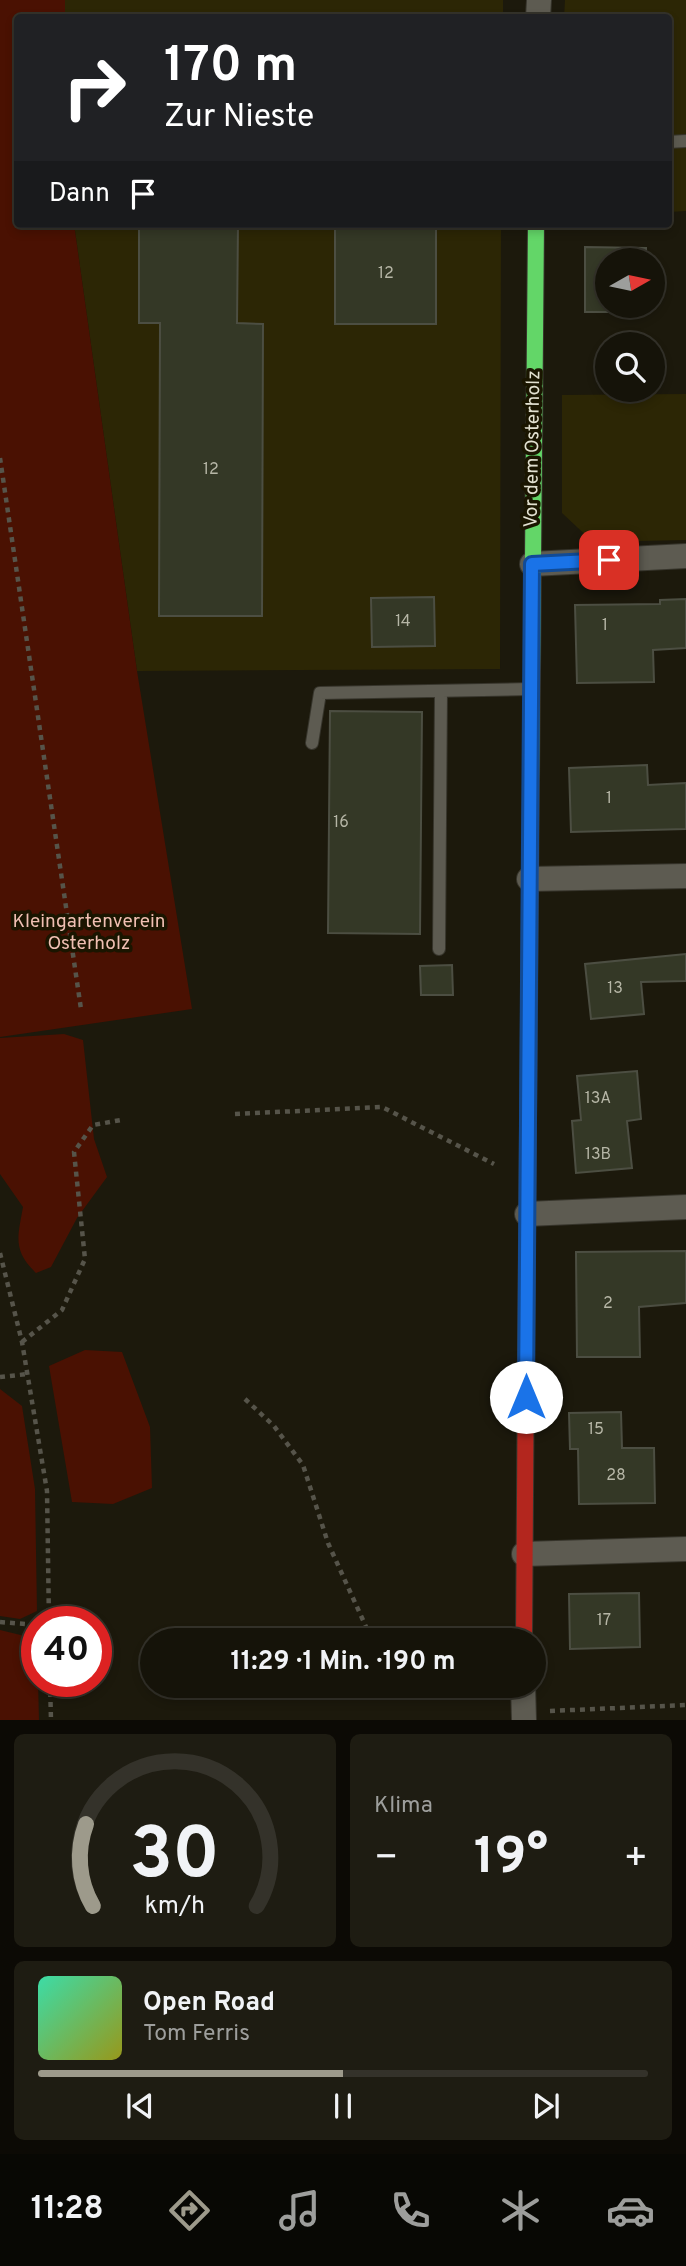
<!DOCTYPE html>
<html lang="de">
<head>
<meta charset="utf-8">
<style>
	body { margin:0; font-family:Overpass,sans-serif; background:#1e1c12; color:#f1f3f6; height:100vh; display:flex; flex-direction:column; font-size:26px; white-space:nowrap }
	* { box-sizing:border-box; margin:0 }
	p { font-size:23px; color:#9d9e9c }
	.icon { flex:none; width:38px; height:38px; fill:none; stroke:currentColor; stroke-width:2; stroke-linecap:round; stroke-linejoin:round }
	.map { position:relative; height:1720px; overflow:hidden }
	.details { display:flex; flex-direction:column; gap:14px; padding:14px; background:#0c0a05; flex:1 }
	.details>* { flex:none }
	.guide { position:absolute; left:14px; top:14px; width:658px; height:214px; border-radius:7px; box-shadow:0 4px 10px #0003,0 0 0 2px #34322a; background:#202124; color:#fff; overflow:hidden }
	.needle { width:46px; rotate:81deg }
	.controls { position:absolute; left:595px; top:248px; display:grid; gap:14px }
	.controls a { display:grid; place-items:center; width:70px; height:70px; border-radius:50%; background:#151309; box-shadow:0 4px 10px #0003,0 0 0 2px #34322a; font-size:35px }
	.speed { position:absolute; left:21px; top:1606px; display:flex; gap:14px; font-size:35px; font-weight:700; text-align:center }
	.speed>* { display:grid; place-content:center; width:91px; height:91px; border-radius:50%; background:#151309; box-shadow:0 4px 10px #0003,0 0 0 2px #34322a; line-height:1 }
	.speed .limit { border:10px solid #d22; background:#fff; color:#111 }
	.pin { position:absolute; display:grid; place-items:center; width:60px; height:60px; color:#fff; margin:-30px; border-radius:14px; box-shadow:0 4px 10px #0006 }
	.me { position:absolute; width:77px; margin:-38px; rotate:0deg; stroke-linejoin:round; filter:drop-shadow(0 0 5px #0008) }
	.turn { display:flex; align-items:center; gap:24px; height:147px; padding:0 35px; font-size:32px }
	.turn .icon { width:91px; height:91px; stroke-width:2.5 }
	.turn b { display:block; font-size:49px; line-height:60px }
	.then { display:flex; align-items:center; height:66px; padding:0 35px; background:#0003; gap:14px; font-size:26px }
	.big { font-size:52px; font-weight:700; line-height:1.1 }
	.details .tile { flex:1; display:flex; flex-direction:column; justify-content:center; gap:10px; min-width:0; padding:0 24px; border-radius:10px; background:#1e1c12 }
	.details .dial { align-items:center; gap:0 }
	.dial svg { height:182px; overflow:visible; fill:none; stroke:#34322a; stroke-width:7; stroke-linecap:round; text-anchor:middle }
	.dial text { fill:#f1f3f6; stroke:none }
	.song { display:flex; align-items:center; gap:21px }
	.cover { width:84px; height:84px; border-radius:10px; background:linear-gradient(135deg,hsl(160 70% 55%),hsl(60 70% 35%)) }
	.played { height:7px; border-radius:4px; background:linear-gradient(90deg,#9d9a8b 50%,#34322a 50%) }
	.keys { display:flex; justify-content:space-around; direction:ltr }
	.heat { display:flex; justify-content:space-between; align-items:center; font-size:38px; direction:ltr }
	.details .tiles { flex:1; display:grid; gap:14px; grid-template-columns:1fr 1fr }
	.tile:last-child { grid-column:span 2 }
	.trip { position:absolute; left:140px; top:1628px; width:406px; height:70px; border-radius:35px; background:#151309; box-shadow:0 4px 10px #0003,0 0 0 2px #34322a; font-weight:700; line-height:70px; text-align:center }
	.tab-bar { display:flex; height:112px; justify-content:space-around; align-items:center; background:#080804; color:#9d9e9c }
	.tab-bar .icon { width:49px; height:49px }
	.tab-bar .active { color:#9d9a8b }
	.tab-bar b { font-size:32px; color:#f1f3f6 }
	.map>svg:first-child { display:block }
</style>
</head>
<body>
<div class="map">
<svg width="686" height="1720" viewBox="0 0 686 1720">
	<rect width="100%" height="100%" fill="#1c190c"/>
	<path fill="#2c2605" d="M 65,0 L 503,0 L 503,17 L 65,18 Z
		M 565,0 L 686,0 L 686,211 L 669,212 L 668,18 L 564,18 Z
		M 74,224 L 501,224 L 500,669 L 137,671 Z
		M 686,394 L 686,540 L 593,542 L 562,513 L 562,395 Z"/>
	<path fill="#4a1102" d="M 0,0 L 65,0 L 65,17 L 18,18 L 18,224 L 74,224 L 137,671 L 192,1009 L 0,1037 Z
		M 64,1034 L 83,1040 L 94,1139 L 107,1177 L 77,1218 L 51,1267 L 36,1273 C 12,1250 18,1236 23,1207 L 0,1174 L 0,1038 Z
		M 85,1350 L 122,1352 L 150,1427 L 152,1488 L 113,1504 L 72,1502 L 49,1366 Z
		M 0,1389 L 22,1406 L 35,1489 L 37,1611 L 20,1619 L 0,1616 Z
		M 0,1630 L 37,1639 L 39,1720 L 0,1720 Z"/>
	<path fill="#343826" stroke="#4c4e42" stroke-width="2" d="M 139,224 L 238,224 L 237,323 L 263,324 L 262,616 L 159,616 L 160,323 L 139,323 Z
		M 335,224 L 436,224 L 436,324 L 335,324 Z
		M 585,247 L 646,248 L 646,261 L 607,261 L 607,306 L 646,306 L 646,312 L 585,312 Z
		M 434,597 L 435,646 L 372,647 L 371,598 Z
		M 686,599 L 686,648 L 653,650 L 654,682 L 577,683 L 575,605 L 660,604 L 660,600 Z
		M 330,711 L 422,712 L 420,934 L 328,933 Z
		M 647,765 L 648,785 L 686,783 L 686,829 L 571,832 L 569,768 Z
		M 686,954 L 686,981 L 641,982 L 644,1014 L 591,1019 L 585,964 Z
		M 452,965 L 453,995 L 421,995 L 420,966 Z
		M 637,1071 L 641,1119 L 627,1121 L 632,1168 L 576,1173 L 572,1121 L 581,1120 L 577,1076 Z
		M 686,1251 L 686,1303 L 639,1307 L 640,1357 L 577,1357 L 576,1252 Z
		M 621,1412 L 622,1448 L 654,1448 L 655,1503 L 579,1504 L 578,1449 L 570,1449 L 569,1413 Z
		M 639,1593 L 640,1647 L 570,1649 L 569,1594 Z"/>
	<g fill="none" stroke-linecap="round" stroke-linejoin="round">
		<g stroke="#37352c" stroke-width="14">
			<path id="lane" d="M 668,142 L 686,141
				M 312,743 L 320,693 L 530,689
				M 439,949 L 441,691"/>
		</g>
		<g stroke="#37352c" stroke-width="26">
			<path id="street" d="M 538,18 L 539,0
				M 532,564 L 686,556
				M 529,879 L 686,876
				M 527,1214 L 686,1207
				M 524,1554 L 686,1549
				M 523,1685 L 524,1720"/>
		</g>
		<g stroke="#37352c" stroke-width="18">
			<path id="fast" d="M 531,783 L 536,224"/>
		</g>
		<g stroke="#37352c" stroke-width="18">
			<path id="slow" d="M 526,1354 L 531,783"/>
		</g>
		<g stroke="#37352c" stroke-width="18">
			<path id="jam" d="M 524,1640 L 526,1354"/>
		</g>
		<path stroke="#56544a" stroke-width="4.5" stroke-dasharray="5 5" stroke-linecap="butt" d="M 0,458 L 81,1009
			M 235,1114 L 382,1107 L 494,1164
			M 0,1253 L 22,1342 L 47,1491 L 49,1622
			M 22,1342 L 62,1310 L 85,1259 L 74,1152 L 93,1125 L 121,1120
			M 0,1377 L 28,1374
			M 245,1399 L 274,1426 L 303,1465 L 328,1543 L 372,1640
			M 0,1622 L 37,1625
			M 50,1682 L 51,1720
			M 419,1685 L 435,1694 L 496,1689
			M 550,1711 L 686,1705"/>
		<use href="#lane" stroke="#5d5b51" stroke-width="12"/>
		<use href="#street" stroke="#5d5b51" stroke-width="24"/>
		<use href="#fast" stroke="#63d668" stroke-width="16"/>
		<use href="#slow" stroke="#ff974d" stroke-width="16"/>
		<use href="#jam" stroke="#b3261e" stroke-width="16"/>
	</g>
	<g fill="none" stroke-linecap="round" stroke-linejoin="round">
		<g stroke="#114b97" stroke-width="18">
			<path id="route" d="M 526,1397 L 532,564 L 609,560"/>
		</g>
		<use href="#route" stroke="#1a73e8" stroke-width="12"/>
	</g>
	<g text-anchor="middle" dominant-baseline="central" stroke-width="7" stroke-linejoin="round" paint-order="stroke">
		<g font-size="16" fill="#b6b6a6">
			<text x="386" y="274">12</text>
			<text x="211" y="470">12</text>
			<text x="403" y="622">14</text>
			<text x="605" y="626">1</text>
			<text x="609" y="799">1</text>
			<text x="341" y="823">16</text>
			<text x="615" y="989">13</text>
			<text x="598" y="1099">13A</text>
			<text x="598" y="1155">13B</text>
			<text x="608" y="1304">2</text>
			<text x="596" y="1430">15</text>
			<text x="616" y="1476">28</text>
			<text x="604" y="1621">17</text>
		</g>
		<g font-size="19" fill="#e2e0d0" stroke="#1a1500">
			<text transform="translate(533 449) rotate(-89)">Vor dem Osterholz</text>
		</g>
		<g font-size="19" fill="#f0bfb2" stroke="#1a1500">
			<text x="89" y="922">Kleingartenverein<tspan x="89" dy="22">Osterholz</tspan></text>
		</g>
	</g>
</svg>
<div class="controls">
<a><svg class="needle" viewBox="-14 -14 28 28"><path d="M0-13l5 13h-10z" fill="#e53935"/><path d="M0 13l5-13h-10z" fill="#9d9e9c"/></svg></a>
<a><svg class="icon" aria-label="search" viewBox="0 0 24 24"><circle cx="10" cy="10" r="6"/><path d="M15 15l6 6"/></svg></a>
</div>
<div class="speed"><div class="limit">40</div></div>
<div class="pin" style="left:609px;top:560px;background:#d93025"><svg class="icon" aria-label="arrive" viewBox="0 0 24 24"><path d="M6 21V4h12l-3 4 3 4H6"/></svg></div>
<svg class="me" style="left:526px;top:1397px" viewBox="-20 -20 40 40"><circle r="19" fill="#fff"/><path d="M0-13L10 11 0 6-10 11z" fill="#1a73e8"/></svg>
<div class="trip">11:29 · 1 Min. · 190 m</div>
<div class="guide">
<div class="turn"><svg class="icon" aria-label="right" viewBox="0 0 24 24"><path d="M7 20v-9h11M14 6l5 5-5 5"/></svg><div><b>170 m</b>Zur Nieste</div></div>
<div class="then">Dann<svg class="icon" aria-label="arrive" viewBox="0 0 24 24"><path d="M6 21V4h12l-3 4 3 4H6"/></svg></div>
</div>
</div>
<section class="details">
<div class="tiles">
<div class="tile dial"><svg viewBox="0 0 100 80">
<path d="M14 69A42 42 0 1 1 86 69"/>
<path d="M14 69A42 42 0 0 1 11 33" stroke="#9d9a8b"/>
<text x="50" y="56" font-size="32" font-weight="700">30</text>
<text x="50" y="72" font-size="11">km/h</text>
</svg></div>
<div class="tile"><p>Klima</p>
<div class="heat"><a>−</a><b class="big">19°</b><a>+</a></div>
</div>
<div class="tile">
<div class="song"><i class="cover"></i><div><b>Open Road</b><p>Tom Ferris</p></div></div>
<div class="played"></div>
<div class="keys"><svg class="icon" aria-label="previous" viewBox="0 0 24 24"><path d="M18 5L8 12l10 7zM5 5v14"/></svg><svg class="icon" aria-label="pause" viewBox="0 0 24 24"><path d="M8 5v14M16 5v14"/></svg><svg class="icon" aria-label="next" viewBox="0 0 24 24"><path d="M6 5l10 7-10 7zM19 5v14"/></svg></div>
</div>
</div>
</section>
<nav class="tab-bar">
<b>11:28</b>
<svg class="icon active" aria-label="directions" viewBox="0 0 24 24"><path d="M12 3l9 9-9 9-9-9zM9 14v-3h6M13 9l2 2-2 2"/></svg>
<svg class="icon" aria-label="music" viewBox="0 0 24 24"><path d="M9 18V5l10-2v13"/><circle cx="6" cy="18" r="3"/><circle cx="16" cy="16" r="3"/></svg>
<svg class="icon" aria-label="phone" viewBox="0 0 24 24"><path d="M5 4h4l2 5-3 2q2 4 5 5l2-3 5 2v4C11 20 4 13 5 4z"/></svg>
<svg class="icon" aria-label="climate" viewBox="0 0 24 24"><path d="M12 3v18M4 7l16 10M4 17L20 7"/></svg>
<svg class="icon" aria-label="car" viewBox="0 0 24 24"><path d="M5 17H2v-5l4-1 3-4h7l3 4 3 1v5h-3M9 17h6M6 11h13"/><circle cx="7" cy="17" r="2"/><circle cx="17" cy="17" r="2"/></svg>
</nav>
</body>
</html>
